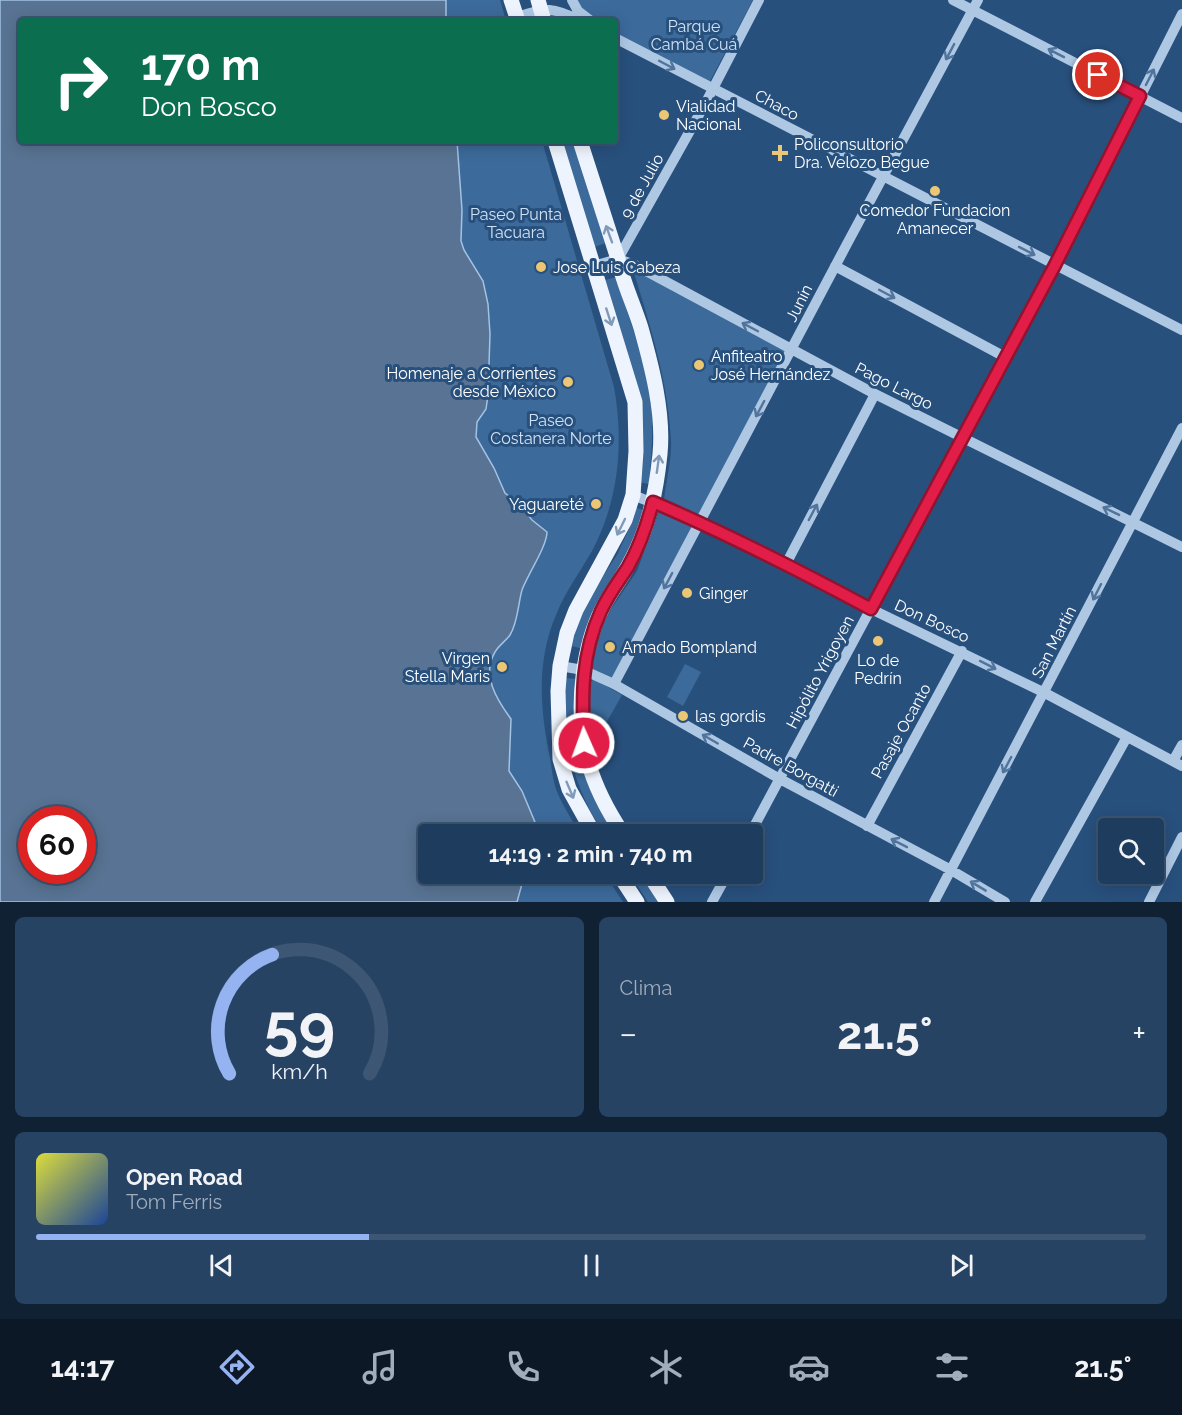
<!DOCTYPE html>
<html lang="es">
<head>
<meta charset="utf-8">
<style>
	body { margin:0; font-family:Raleway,sans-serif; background:#264364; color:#f1f3f6; height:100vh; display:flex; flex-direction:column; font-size:22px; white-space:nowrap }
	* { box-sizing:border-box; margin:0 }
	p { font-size:20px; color:#a1adbc }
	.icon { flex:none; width:33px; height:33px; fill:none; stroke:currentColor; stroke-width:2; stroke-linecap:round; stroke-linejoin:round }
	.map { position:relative; height:902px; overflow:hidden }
	.sheet { display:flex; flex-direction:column; gap:15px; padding:15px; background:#102134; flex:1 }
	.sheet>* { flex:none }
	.guide { position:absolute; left:18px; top:18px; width:600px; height:126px; border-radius:6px; box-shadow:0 3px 15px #0003,0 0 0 2px #3c5673; background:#0b6e4f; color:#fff; overflow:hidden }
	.buttons { position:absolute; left:1098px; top:818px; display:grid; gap:12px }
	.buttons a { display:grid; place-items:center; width:66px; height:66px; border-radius:6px; background:#1e3c5e; box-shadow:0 3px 15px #0003,0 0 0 2px #3c5673; font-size:30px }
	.speed { position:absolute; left:18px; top:806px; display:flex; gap:12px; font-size:30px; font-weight:700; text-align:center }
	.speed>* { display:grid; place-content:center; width:78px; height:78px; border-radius:50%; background:#1e3c5e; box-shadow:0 3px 15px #0003,0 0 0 2px #3c5673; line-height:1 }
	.speed .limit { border:9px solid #d22; background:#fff; color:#111 }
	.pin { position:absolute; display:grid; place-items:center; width:51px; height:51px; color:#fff; margin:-26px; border:3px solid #fff; border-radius:50%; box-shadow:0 2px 6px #0007 }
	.me { position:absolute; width:66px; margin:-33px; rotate:358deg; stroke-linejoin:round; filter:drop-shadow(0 0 4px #0008) }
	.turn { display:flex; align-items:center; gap:21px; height:126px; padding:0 24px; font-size:27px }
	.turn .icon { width:78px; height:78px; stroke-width:2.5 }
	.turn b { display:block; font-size:42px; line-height:51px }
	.big { font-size:45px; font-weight:700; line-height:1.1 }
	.sheet .tile { flex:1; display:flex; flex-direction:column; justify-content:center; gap:9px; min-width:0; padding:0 21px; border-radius:9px; background:#264364 }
	.sheet .dial { align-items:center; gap:0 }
	.dial svg { height:156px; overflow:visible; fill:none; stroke:#3c5673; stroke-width:7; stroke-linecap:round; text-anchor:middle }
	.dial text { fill:#f1f3f6; stroke:none }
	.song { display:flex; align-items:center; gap:18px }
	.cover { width:72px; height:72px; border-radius:9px; background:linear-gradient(135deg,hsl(60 70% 55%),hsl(220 70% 35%)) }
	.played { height:6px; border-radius:3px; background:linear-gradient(90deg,#95b2f1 30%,#3c5673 30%) }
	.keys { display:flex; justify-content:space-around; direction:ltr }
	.heat { display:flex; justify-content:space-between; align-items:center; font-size:33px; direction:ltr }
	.sheet .tiles { flex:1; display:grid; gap:15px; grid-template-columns:1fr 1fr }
	.tile:last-child { grid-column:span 2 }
	.trip { position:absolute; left:418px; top:824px; width:345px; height:60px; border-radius:6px; background:#1e3c5e; box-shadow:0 3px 15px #0003,0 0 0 2px #3c5673; font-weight:700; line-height:60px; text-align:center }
	.tab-bar { display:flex; height:96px; justify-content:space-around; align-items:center; background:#0c1826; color:#a1adbc }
	.tab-bar .icon { width:42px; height:42px }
	.tab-bar .active { color:#95b2f1 }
	.tab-bar b { font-size:27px; color:#f1f3f6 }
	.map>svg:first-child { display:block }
</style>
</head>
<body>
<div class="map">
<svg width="1182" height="902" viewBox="0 0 1182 902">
	<rect width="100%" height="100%" fill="#28507d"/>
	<path fill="#3c6a9a" d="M 446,0 L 500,0 L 506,21 L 446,21 Z
		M 575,0 L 753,0 L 709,83 L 615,33 L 615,21 C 591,21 590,18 575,0 Z
		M 457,141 L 542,141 L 614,387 C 624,443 619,500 592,551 C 580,572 565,592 556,615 C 536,662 540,710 550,758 C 552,770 553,783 558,794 C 564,808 573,821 580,834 L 537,834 L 537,827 L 522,791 L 509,771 L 511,719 C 497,700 481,675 495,652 C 499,645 506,641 510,635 C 518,622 518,604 522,591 C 528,574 547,546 547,532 L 532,520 L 520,505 L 505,493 L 494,468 L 476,437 L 477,422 L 486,409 L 488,376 L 476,270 L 464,250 L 461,241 L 462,210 Z
		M 563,141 L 575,141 L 606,243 L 594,247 Z
		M 638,270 L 787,350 L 700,517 L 664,500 C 666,481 672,459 671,440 C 668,382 651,328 634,273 Z
		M 616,277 C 630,322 649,368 652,415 C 653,438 651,461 649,484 L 638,482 L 641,446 L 605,280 Z
		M 632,506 L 643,510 L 640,529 L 583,649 L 572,646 L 577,624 L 597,585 L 617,555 L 629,529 Z
		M 659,511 L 694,527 L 612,680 L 587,668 L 593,646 L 611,609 L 637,571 Z
		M 685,664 L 701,672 L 683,706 L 667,697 Z
		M 565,678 L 578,679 L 577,719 L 618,834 L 604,834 C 570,782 563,738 565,678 Z
		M 594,679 L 622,695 L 592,748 L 588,696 L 589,683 Z
		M 525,873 L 604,873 L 623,902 L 517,902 Z
		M 629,873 L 643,873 L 661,902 L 648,902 Z"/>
	<path fill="#587393" stroke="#a3c3e5" stroke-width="1.5" fill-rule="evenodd" d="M 0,0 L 446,0 L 446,21 L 21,21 L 21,141 L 457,141 L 462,210 L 461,241 L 464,250 L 483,281 L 488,304 L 490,334 L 488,395 L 486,409 L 477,422 L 476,437 L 494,468 L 505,493 L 520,505 L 532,520 L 547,532 C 547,546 528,574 522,590 C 518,604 518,622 510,635 C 506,641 499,645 495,652 C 481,675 497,700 511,719 L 509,771 L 522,791 L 537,827 L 537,834 L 429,834 L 429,873 L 525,873 L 517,902 L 0,902 ZM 32,819 L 82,819 L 82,870 L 32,870 Z"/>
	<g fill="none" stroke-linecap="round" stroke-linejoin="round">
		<path stroke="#aec8e4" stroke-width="10" d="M 572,0 L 578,11 L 591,21
			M 953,0 L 1182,118
			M 517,17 C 546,7 553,7 581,21
			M 615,38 L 1182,330
			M 618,259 L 705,104 L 759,0
			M 593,266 L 618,259 L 635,265 L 875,394 L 1182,547
			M 835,266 L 1005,357
			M 633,495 L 700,522 L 786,564 L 871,609 L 1045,693 L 1182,766
			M 786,564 L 875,394
			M 560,666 L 583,670 L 614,684 L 780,779 L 951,870 L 1005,902
			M 614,684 L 848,242 L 978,0
			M 1173,761 L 1182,745
			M 867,826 L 962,651
			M 750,834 L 1055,265 L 1182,14
			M 712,902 L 728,873
			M 934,902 L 1182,428
			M 1035,902 L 1127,737
			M 1149,902 L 1182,837"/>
		<path stroke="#eef4fd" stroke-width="15" d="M 511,0 L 518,21
			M 538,0 L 544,21
			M 555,141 L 635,402 L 636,451 L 633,495 L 625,520 L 576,610 L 567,633 L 560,666 L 558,691 L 560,759 L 569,789 L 594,834
			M 580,141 L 618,259 C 623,283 634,305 641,328 C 652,367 664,413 660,454 C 656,494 648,531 628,566 C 620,581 609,594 602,609 C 583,646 577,702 584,743 C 589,775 605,807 623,834
			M 618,873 L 637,902
			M 648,873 L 667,902"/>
	</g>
	<defs><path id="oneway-shaft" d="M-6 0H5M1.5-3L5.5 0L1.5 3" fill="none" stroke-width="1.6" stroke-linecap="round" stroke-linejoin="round" transform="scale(1.5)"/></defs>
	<g stroke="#50749c">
		<use href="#oneway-shaft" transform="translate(950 52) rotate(118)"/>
		<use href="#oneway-shaft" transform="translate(1056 53) rotate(-153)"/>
		<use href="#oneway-shaft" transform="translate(667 65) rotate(28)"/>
		<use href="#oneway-shaft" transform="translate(1150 77) rotate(-63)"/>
		<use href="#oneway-shaft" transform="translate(1027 251) rotate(27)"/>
		<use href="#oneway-shaft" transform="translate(887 294) rotate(28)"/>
		<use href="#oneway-shaft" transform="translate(750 327) rotate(-152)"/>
		<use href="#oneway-shaft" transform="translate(760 409) rotate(118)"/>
		<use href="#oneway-shaft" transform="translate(1111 511) rotate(-154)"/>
		<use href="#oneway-shaft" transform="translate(813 512) rotate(-62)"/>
		<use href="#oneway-shaft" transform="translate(668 581) rotate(118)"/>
		<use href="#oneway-shaft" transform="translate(1097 592) rotate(117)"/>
		<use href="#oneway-shaft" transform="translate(988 665) rotate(27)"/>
		<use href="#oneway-shaft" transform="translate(710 739) rotate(-150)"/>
		<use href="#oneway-shaft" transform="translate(1007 765) rotate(118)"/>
		<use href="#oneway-shaft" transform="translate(899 843) rotate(-153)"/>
		<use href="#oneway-shaft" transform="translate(978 886) rotate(-149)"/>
	</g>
	<g stroke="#819ab7">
		<use href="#oneway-shaft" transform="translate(609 234) rotate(-110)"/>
		<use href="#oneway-shaft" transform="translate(609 317) rotate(72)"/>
		<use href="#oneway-shaft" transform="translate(658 464) rotate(-82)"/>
		<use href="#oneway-shaft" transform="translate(621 527) rotate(116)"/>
		<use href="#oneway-shaft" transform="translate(570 790) rotate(67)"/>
	</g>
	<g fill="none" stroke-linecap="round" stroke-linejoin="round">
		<g stroke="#92132f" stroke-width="15">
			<path id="route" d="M 584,743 C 582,696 581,655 601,611 C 608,595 619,581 628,567 C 640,546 647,525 653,502 C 728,534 800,571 871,609 L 1055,265 L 1140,96 L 1098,75"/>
		</g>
		<use href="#route" stroke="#e11d48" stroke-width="10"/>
	</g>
	<g fill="#ebc675" stroke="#28507d" stroke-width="2">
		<circle cx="664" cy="115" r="6"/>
		<path d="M777 144h6v6h6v6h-6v6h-6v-6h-6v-6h6z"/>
		<circle cx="935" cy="191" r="6"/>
		<circle cx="541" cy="267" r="6"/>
		<circle cx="699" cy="365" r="6"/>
		<circle cx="568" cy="382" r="6"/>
		<circle cx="596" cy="504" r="6"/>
		<circle cx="687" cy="593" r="6"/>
		<circle cx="878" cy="641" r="6"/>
		<circle cx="610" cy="647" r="6"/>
		<circle cx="502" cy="667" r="6"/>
		<circle cx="683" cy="716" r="6"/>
	</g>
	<g text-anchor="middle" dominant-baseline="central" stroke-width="6" stroke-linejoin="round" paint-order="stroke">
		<g font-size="16" fill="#d1e2f4" stroke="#28507d">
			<text x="694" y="26">Parque<tspan x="694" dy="18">Cambá Cuá</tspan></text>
			<text x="516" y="214">Paseo Punta<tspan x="516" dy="18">Tacuara</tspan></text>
			<text x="551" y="420">Paseo<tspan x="551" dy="18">Costanera Norte</tspan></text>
		</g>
		<g font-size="16" fill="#fff" stroke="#28507d">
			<text transform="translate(777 105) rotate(28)">Chaco</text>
			<text transform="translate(642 186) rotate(-61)">9 de Julio</text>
			<text transform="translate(799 303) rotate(-63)">Junín</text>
			<text transform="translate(894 386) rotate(27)">Pago Largo</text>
			<text transform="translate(932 621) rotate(25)">Don Bosco</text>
			<text transform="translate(1054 642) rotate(-63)">San Martín</text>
			<text transform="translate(820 672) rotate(-62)">Hipólito Yrigoyen</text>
			<text transform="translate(901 731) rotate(-61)">Pasaje Ocanto</text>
			<text transform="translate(791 767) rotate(29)">Padre Borgatti</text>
		</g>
		<g font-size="16" fill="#fff" stroke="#28507d" text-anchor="start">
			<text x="676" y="106">Vialidad<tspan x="676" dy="18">Nacional</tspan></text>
			<text x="794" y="144">Policonsultorio<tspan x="794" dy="18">Dra. Velozo Begue</tspan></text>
			<text x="935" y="210" text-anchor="middle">Comedor Fundacion<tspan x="935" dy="18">Amanecer</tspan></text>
			<text x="553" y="267">Jose Luis Cabeza</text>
			<text x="711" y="356">Anfiteatro<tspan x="711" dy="18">José Hernández</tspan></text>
			<text x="556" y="373" text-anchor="end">Homenaje a Corrientes<tspan x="556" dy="18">desde México</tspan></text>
			<text x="584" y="504" text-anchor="end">Yaguareté</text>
			<text x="699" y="593">Ginger</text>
			<text x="622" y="647">Amado Bompland</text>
			<text x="490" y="658" text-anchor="end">Virgen<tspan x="490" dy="18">Stella Maris</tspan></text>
			<text x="878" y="660" text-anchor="middle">Lo de<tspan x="878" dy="18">Pedrín</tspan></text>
			<text x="695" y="716">las gordis</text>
		</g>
	</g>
</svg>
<div class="buttons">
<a><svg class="icon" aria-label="search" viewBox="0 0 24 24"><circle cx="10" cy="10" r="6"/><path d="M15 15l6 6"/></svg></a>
</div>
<div class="speed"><div class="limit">60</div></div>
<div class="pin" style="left:1098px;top:75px;background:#d93025"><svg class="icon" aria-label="arrive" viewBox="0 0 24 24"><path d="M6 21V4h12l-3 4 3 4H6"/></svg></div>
<svg class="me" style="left:584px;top:743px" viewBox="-20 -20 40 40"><circle r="17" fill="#e11d48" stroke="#fff" stroke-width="3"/><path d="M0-11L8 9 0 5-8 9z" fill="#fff"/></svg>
<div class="trip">14:19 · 2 min · 740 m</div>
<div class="guide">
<div class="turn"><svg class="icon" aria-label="right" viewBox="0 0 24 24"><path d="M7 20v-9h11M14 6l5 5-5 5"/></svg><div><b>170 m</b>Don Bosco</div></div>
</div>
</div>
<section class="sheet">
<div class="tiles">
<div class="tile dial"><svg viewBox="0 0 100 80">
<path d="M14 69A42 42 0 1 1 86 69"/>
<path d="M14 69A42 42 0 0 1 36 8" stroke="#95b2f1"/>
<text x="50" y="56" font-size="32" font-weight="700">59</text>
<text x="50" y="72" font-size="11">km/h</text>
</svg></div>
<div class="tile"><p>Clima</p>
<div class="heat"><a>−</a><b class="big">21.5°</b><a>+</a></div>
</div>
<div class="tile">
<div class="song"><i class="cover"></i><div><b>Open Road</b><p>Tom Ferris</p></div></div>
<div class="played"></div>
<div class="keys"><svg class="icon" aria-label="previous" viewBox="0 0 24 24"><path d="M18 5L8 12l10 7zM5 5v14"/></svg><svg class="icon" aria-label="pause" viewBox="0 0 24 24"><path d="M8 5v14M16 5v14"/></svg><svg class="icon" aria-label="next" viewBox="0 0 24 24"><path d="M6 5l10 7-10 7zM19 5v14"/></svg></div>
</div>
</div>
</section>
<nav class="tab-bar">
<b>14:17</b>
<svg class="icon active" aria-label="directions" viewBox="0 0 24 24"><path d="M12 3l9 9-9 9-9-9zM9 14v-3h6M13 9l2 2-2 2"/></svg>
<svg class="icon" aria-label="music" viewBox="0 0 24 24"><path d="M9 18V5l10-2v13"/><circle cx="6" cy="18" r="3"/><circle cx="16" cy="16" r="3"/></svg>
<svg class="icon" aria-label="phone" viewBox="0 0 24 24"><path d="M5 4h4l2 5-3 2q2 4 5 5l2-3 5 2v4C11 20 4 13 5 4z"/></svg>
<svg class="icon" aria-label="climate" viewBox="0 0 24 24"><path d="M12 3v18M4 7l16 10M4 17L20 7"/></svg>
<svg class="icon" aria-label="car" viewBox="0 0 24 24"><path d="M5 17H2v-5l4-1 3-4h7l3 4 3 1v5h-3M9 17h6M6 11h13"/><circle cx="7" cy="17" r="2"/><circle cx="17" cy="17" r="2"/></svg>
<svg class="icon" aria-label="filters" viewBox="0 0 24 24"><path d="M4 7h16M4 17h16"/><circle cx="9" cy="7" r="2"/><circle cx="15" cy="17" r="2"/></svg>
<b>21.5°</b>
</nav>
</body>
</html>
